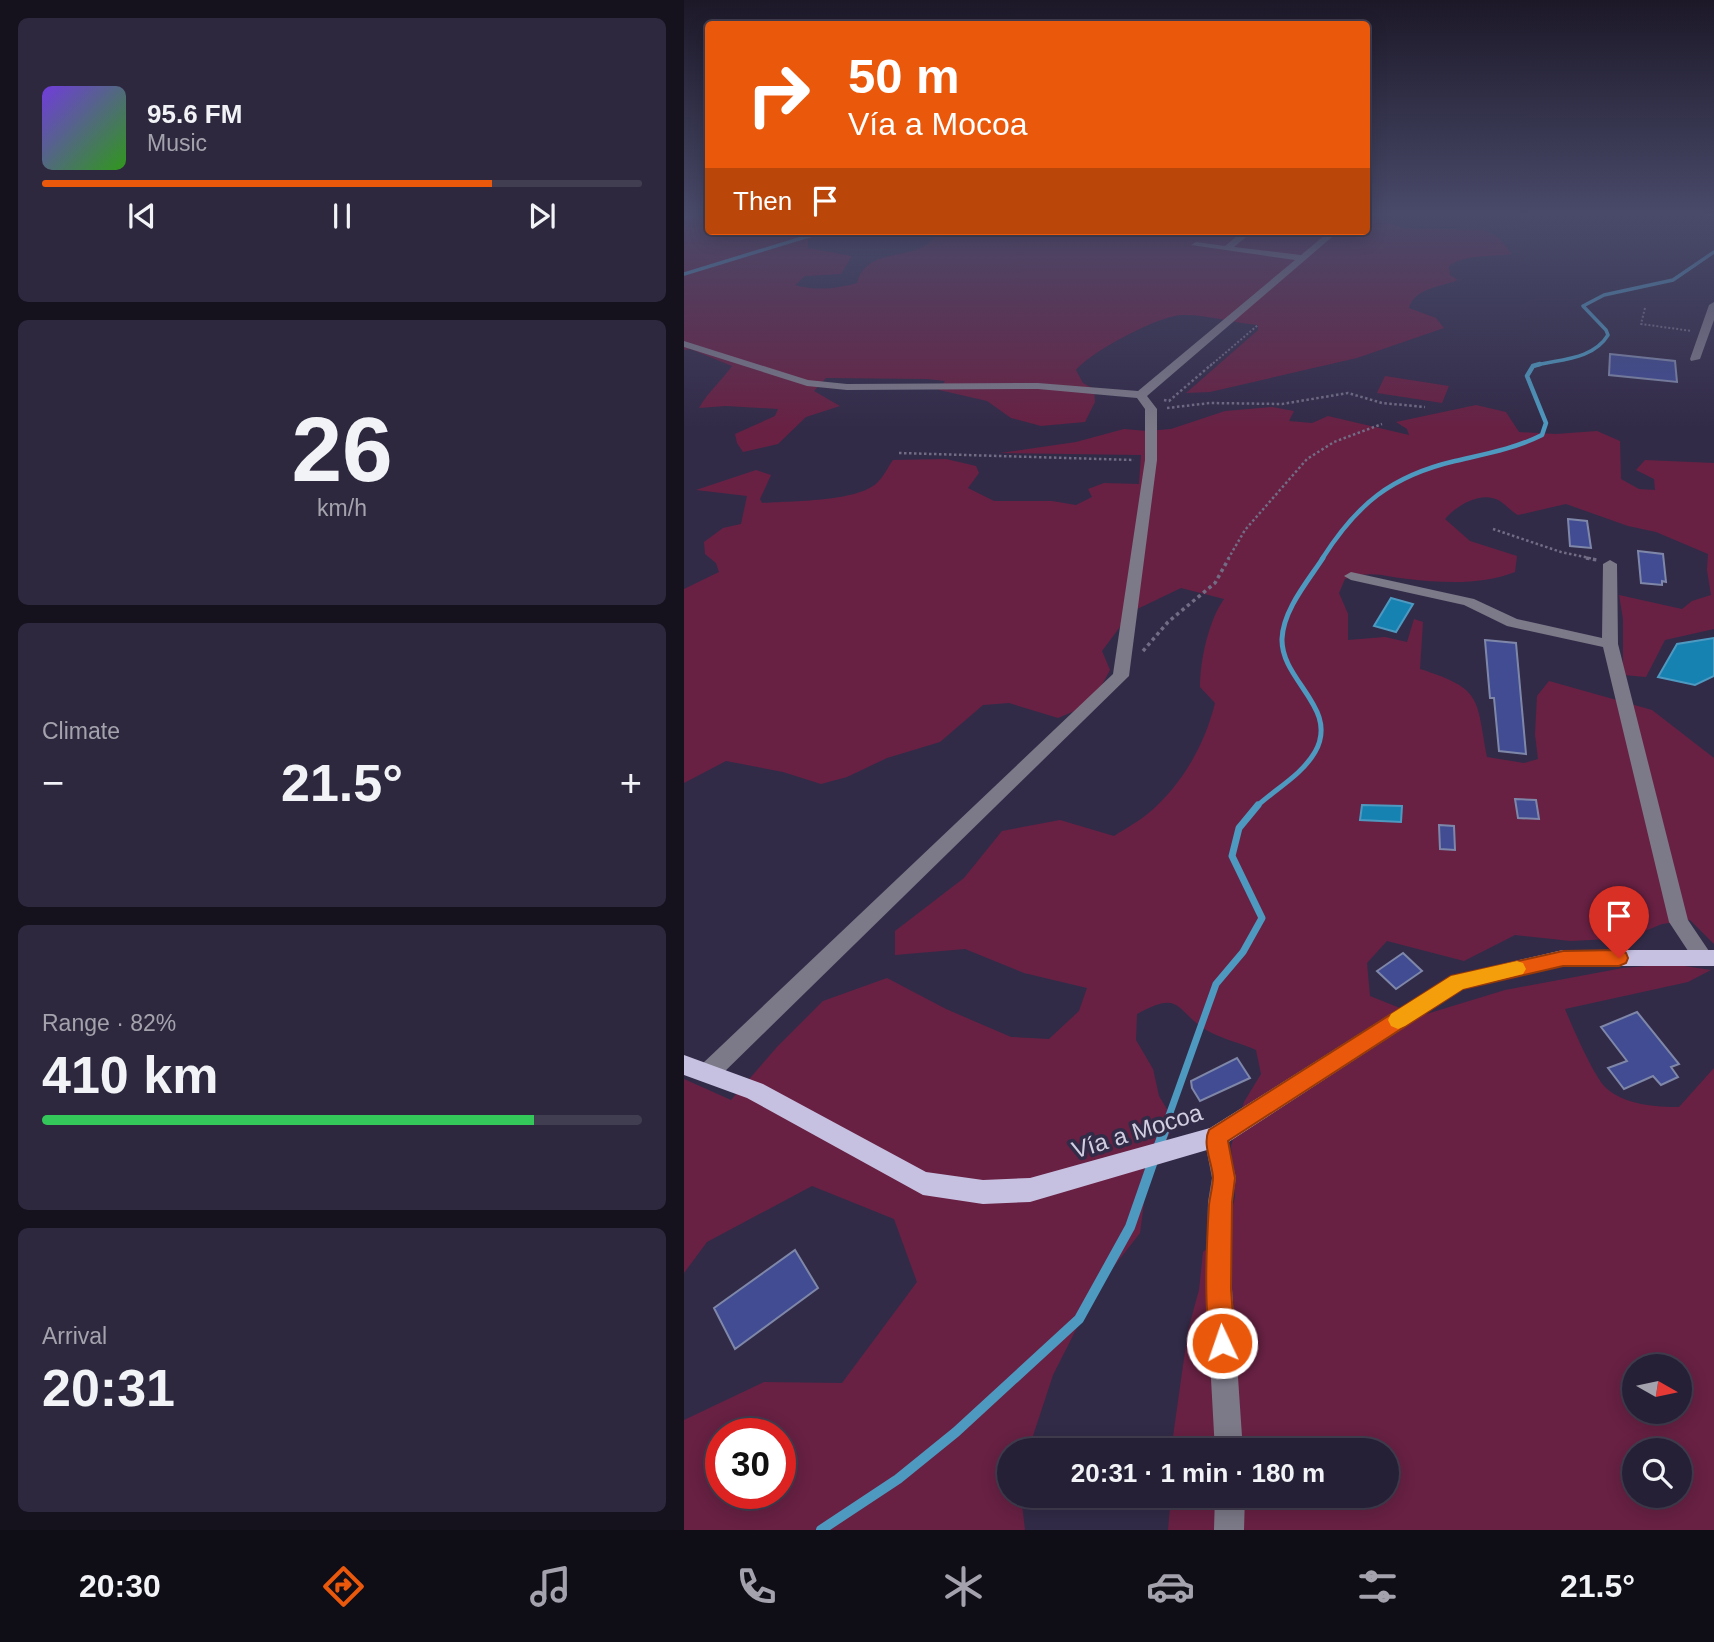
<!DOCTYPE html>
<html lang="en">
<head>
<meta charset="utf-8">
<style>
	body { margin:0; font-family:Helvetica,sans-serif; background:#2e283e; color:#f1f3f6; height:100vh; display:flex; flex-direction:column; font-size:26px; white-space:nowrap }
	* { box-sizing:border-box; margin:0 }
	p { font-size:23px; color:#a4a3ad }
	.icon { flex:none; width:38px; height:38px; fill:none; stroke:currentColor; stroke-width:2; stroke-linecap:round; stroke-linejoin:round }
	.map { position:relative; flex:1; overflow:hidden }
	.panel { display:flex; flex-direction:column; gap:18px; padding:18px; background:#15121e; width:684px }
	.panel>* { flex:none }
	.banner { position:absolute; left:21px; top:21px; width:665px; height:214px; border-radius:7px; box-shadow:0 4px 18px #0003,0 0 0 2px #423e51; background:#ea580c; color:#fff; overflow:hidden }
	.needle { width:46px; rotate:99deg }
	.tools { position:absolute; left:938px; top:1354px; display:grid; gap:14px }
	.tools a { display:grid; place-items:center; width:70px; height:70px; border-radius:50%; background:#262036; box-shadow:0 4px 18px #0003,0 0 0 2px #423e51; font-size:35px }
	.speed { position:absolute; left:21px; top:1418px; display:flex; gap:14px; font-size:35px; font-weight:700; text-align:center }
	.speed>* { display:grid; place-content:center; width:91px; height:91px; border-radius:50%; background:#262036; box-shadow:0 4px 18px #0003,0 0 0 2px #423e51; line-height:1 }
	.speed .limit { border:10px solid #d22; background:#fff; color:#111 }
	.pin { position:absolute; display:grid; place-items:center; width:60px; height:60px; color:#fff; margin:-72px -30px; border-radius:50% 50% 50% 0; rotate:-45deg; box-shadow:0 0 7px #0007 }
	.pin .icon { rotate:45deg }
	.me { position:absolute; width:77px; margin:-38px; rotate:357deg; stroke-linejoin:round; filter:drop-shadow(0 0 5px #0008) }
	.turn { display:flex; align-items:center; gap:24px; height:147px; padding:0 28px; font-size:32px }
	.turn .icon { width:91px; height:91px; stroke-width:2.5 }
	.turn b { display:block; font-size:49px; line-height:60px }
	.then { display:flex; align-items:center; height:66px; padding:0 28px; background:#0003; gap:14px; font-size:26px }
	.big { font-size:52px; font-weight:700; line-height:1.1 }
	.panel .tile { flex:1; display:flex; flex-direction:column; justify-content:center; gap:10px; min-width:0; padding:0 24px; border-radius:10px; background:#2e283e }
	.panel .dial { align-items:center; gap:0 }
	.dial b { font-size:91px; line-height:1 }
	.song { display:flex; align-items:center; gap:21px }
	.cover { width:84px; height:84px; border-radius:10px; background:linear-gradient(135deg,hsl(260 70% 55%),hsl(110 70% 35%)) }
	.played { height:7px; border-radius:4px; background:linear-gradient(90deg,#ea580c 75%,#423e51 75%) }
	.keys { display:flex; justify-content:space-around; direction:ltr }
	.heat { display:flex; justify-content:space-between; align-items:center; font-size:38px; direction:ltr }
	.charge { height:10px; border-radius:5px; background:linear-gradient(90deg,#34c759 82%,#423e51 0) }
	.trip { position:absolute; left:313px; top:1438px; width:402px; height:70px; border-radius:35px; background:#262036; box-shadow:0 4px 18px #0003,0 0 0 2px #423e51; font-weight:700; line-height:70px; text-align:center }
	.menu { display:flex; height:112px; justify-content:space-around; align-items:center; background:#0f0d16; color:#a4a3ad }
	.menu .icon { width:49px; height:49px }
	.menu .active { color:#ea580c }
	.menu b { font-size:32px; color:#f1f3f6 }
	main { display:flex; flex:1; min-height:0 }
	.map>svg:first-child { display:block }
</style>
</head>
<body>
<main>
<section class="panel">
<div class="tile">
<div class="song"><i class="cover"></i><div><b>95.6 FM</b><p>Music</p></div></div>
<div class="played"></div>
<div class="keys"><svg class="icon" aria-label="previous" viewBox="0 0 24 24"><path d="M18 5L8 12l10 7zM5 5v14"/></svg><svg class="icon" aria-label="pause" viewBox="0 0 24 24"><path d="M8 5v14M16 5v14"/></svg><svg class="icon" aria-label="next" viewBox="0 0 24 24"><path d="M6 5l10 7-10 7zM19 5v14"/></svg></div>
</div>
<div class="tile dial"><b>26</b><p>km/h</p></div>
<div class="tile"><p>Climate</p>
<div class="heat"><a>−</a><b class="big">21.5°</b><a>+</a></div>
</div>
<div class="tile"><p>Range · 82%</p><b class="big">410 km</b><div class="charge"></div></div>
<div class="tile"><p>Arrival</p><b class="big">20:31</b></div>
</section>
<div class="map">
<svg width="1030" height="1530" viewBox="0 0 1030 1530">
	<rect width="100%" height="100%" fill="#322b48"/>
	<path fill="#682143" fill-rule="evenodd" d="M 0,214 L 24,214 L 24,231 L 151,231 L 124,239 L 124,248 L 168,256 L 157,274 L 121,276 L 111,285 C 132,291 153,289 173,283 C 182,249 220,260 244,244 C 249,241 251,235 255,231 L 682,231 L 683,214 L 699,214 L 694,219 L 720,228 L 800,230 L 815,238 L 828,254 C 807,257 781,254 765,266 L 766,275 L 774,280 C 757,287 730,288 725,308 L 752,318 L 760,328 L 673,358 L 526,392 L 502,393 L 574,330 L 574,325 C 550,323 520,314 498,315 C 474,316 408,351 392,370 L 399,383 L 410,389 L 411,402 L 401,422 L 357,426 L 327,418 L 303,401 L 255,390 L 261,381 L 243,379 L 142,378 L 130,391 L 156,406 L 122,417 L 94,444 L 59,452 L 53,443 L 51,434 L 91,416 L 94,409 L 42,406 L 15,408 C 24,392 37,381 48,366 L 6,349 L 0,350 Z
		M 701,376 L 765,386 L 758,403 L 693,393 Z
		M 792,405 L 822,412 L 835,432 L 872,434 L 913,431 L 936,441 L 937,479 L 955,489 L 971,490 L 970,479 L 952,470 L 961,460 L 1030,463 L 1030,629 L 981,640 L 962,677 L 939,675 L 939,619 L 935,595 L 998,609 L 1008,601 L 1027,595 L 1023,570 L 1024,554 L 972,532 L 944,526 L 882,504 L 834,515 C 827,511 822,505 816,501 C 798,490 773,505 761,519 L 786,541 L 833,556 L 831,572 C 798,585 760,583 724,579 C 696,576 690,570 661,579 L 655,593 L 664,614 L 664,640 L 701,637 L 723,642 L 730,619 L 739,622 L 736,669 C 799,689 792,698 803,757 L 840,763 L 854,759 L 851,734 L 853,696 L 865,681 L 968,710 L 1030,758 L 1030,944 L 1006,920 L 978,924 L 944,938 L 887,941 L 831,935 L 780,961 L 703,941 L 683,963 L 686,996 L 736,1016 L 821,990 L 939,968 L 987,964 L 1027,970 L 1004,982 L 881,1009 C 888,1026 910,1077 922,1088 C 941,1105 972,1107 995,1107 L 1030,1068 L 1030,1530 L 484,1530 L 487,1496 L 704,1496 L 704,1451 L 487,1451 L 504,1330 L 515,1290 L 519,1252 L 543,1231 L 551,1197 L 547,1146 L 560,1102 L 577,1074 L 572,1050 C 557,1043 538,1039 524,1031 C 490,1011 499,989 453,1014 L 452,1040 L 469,1069 L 475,1096 L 489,1119 L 489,1127 L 463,1179 L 456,1233 L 413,1288 L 369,1375 L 344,1451 L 326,1451 L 326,1496 L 337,1496 L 341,1530 L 0,1530 L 0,1420 L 80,1382 L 158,1383 L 233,1282 L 210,1219 L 128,1186 L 23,1242 L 0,1273 L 0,1079 L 47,1100 L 93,1047 L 139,1001 L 203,978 L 262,1009 L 327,1037 L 365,1039 L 395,1011 L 403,988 L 340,973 L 281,949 L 211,955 L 211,931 L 280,878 L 318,831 L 376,820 L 430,836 C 442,828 456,821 467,811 C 499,783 521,744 531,703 L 516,687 C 516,660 525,620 540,599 L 497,588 L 447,612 L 418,651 L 426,670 L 413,694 L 393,710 L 374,718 L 325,703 L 299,705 L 256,742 L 203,758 L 163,777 L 137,784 L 99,772 L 42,761 L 0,783 L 0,589 L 35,572 L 32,563 L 21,554 L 20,542 L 39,528 L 57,524 L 63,496 L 12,490 L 72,470 L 87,475 L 76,499 L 78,503 C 106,501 175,502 194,482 C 200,476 204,467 209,460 L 262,459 L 292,466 L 295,473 L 284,488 L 310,501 L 368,501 L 392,505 L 408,497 L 404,489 L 420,483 L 455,484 L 457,455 L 316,453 L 392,442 L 440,429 L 463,431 L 487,429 L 541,411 L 588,407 L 610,411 L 605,421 L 628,423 L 644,416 L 725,435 L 723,429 L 712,422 ZM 950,1367 L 996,1367 L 996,1412 L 950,1412 ZM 37,1433 L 96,1433 L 96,1493 L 37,1493 ZM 950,1451 L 996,1451 L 996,1496 L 950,1496 Z"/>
	<path fill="#1682b2" stroke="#4e99c0" stroke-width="2" d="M 707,598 L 729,604 L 712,632 L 690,626 Z
		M 1030,638 L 1030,676 L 1011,685 L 974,677 L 993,644 Z
		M 678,805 L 718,806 L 717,822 L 676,820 Z"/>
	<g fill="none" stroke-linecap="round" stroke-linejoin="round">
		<path stroke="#4e99c0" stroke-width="3.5" d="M 1026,214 L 1030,215
			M 0,274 L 141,231
			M 849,366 C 875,359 909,360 924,335 L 922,330 L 899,306 L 920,295 L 989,280 L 1030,252"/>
		<path stroke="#4e99c0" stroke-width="4.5" d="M 638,559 C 673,504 707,476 771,461 C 801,454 830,449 858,435 L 862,423 L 843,376 L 849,366 L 856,364"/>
		<path stroke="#4e99c0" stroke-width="5" d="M 572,807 C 591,789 617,776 631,752 C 656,708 597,681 598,639 C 599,610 624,581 639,558"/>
		<path stroke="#4e99c0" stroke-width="7" d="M 482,1124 L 532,984 L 559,952 L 578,918 L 548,856 L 555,828 L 574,805"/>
		<path stroke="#4e99c0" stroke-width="10" d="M 474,1148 L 483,1123
			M 137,1530 L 214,1479 L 272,1432 L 395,1319 L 446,1227 L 469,1161"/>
	</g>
	<path fill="#414c92" stroke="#7f87a9" stroke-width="2" d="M 926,354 L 991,361 L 993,382 L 925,375 Z
		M 884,519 L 903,521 L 907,548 L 886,546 Z
		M 954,551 L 979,554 L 982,582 L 978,581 L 978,585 L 957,583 Z
		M 801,640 L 832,643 L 842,754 L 815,751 L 810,698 L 806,698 Z
		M 831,799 L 852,800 L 855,819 L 834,818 Z
		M 755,825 L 770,826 L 771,850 L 756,849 Z
		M 719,953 L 738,971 L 712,989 L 693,971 Z
		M 953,1012 L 995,1064 L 987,1067 L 994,1077 L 977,1085 L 969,1076 L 940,1089 L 924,1068 L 943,1061 L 917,1027 Z
		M 553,1058 L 566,1078 L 516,1101 L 508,1088 L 507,1081 Z
		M 111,1250 L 134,1288 L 51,1349 L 30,1308 Z"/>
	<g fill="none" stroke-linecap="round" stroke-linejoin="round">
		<path stroke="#726c85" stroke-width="2" stroke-dasharray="2 2" stroke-linecap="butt" d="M 961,308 L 957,324 L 1008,331
			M 526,366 L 574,325"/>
		<path stroke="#726c85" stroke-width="2.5" stroke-dasharray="2.5 2.5" stroke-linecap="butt" d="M 480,400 L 485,401 L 528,364
			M 483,408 L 526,403 L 598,404 L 664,393 L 698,403 L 741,407
			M 215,453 L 450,460
			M 809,529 L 877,552 L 910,559
			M 544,559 L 561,530 L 623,459 L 650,442 L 698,424"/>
		<path stroke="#726c85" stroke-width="3.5" stroke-dasharray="3.5 3.5" stroke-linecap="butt" d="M 902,558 L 913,560
			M 459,651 L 484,622 L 531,583 L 545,558"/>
		<path fill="#7c7988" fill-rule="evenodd" d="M 559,231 L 569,231 L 550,247 L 617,255 L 646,231 L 655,231 L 463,396 L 473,409 L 473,460 L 445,676 L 33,1079 L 25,1082 L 17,1079 L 14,1072 L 17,1065 L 429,674 L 461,460 L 461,409 L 453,398 L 354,389 L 163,390 L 123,386 L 0,347 L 0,341 L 124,380 L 163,384 L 354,383 L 454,391 L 611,260 L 507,245 L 512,242 L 541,246 Z
			M 1030,302 L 1030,320 L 1016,359 L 1007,361 L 1006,359 L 1025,305 Z
			M 926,560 L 933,564 L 934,644 L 1004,920 L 1029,957 L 1026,963 L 1019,965 L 1012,963 L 985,922 L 919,647 L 823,626 L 780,605 L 667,580 L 660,576 L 667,572 L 790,599 L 833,619 L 918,638 L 919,564 Z
			M 532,1126 L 540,1129 L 552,1178 L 548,1202 L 548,1289 L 559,1451 L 531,1451 L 522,1289 L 524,1202 L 528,1178 L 520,1137 L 524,1129 Z
			M 531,1496 L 561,1496 L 560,1530 L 530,1530 Z"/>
		<path fill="#c7c1e1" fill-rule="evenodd" d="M 879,950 L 1030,950 L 1030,966 L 879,966 L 779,989 L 540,1145 L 346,1202 L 299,1204 L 239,1195 L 63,1098 L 0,1075 L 0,1055 L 79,1084 L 242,1172 L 299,1180 L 346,1178 L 526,1128 L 767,976 Z"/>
	</g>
	<linearGradient id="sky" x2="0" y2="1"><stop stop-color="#1c1828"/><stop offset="0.5" stop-color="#494a6a"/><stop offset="1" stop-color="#494a6a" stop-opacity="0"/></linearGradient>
	<rect width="1030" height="428" fill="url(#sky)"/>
	<path fill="#ea580c" stroke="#983908" stroke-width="2" d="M 935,950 L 942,953 L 944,958 L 942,963 L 935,966 L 879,966 L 779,989 L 544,1141 L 551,1178 L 548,1202 L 547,1289 L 551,1343 L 547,1351 L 538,1355 L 530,1351 C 518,1324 523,1237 525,1205 C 526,1196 529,1186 529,1177 C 528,1162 518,1144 525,1130 L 767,976 L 879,951 Z"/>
	<path fill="#f59e0b" d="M 833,961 L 839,963 L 842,969 L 839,974 L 779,989 L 721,1026 L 714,1029 L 707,1026 L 704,1020 L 707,1014 L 767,976 Z"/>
	<g text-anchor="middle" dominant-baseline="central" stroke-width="7" stroke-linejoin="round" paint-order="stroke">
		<g font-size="24" fill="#d2cee1" stroke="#322b48">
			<text transform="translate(453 1131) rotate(-17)">Vía a Mocoa</text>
		</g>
	</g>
</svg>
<div class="tools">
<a><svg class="needle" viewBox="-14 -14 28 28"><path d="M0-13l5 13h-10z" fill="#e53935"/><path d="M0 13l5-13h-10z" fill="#a4a3ad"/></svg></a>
<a><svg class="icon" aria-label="search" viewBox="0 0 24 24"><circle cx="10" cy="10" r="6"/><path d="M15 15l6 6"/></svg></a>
</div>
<div class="speed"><div class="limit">30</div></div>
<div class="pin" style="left:935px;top:958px;background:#d93025"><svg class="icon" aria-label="arrive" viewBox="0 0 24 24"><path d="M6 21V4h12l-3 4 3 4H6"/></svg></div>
<svg class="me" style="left:538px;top:1343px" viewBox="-20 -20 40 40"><circle r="17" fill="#ea580c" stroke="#fff" stroke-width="3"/><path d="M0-11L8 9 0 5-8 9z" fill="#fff"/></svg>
<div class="trip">20:31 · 1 min · 180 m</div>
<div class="banner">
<div class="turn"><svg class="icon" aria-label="right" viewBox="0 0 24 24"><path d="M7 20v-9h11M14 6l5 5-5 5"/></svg><div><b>50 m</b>Vía a Mocoa</div></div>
<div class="then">Then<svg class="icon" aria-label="arrive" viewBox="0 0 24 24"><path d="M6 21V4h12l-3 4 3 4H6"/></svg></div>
</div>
</div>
</main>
<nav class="menu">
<b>20:30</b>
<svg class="icon active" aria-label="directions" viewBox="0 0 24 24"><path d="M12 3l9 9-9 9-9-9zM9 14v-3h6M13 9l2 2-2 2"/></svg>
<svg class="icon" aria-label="music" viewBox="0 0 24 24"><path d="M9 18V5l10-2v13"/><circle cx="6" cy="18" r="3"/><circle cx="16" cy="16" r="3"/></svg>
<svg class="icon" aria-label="phone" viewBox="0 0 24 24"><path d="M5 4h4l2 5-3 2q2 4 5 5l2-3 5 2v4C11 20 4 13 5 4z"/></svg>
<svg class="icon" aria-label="climate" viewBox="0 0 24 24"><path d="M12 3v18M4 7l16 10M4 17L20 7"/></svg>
<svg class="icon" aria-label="car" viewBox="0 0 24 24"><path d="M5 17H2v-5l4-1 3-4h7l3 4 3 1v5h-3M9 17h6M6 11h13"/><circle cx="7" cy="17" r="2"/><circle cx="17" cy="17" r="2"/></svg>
<svg class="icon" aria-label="filters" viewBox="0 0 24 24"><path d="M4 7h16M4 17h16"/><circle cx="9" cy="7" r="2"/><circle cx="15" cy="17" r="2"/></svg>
<b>21.5°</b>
</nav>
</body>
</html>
